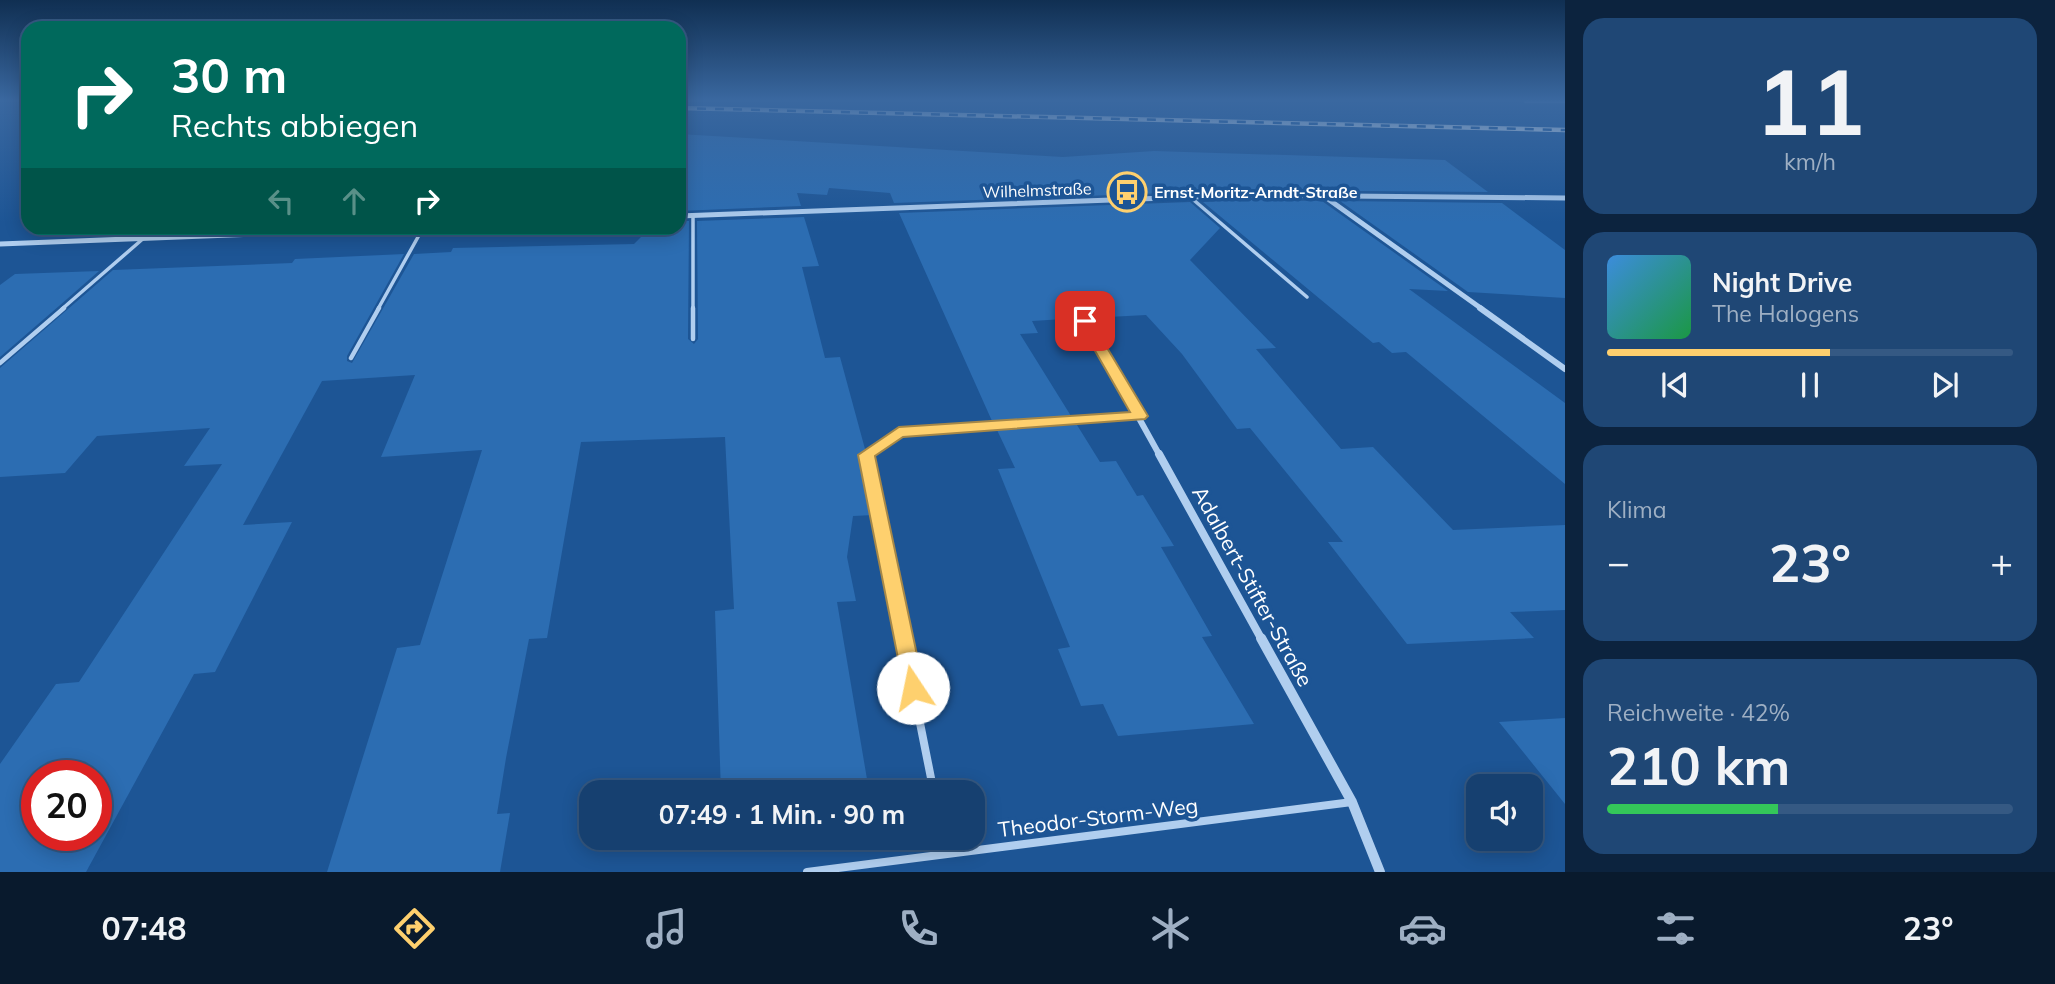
<!DOCTYPE html>
<html lang="de">
<head>
<meta charset="utf-8">
<style>
	body { margin:0; font-family:Mulish,sans-serif; background:#1f4775; color:#f1f3f6; height:100vh; display:flex; flex-direction:column; font-size:26px; white-space:nowrap }
	* { box-sizing:border-box; margin:0 }
	p { font-size:23px; color:#9eafc3 }
	.icon { flex:none; width:38px; height:38px; fill:none; stroke:currentColor; stroke-width:2; stroke-linecap:round; stroke-linejoin:round }
	.map { position:relative; flex:1; overflow:hidden }
	.drawer { display:flex; flex-direction:column; gap:18px; padding:18px; background:#0c233e; width:490px }
	.drawer>* { flex:none }
	.top-card { position:absolute; left:21px; top:21px; width:665px; height:214px; border-radius:21px; box-shadow:0 4px 18px #0003,0 0 0 2px #355983; background:#00695c; color:#fff; overflow:hidden }
	.tools { position:absolute; left:1466px; top:774px; display:grid; gap:14px }
	.tools a { display:grid; place-items:center; width:77px; height:77px; border-radius:14px; background:#164070; box-shadow:0 4px 18px #0003,0 0 0 2px #355983; font-size:35px }
	.speed { position:absolute; left:21px; top:760px; display:flex; gap:14px; font-size:35px; font-weight:700; text-align:center }
	.speed>* { display:grid; place-content:center; width:91px; height:91px; border-radius:50%; background:#164070; box-shadow:0 4px 18px #0003,0 0 0 2px #355983; line-height:1 }
	.speed .limit { border:10px solid #d22; background:#fff; color:#111 }
	.pin { position:absolute; display:grid; place-items:center; width:60px; height:60px; color:#fff; margin:-30px; border-radius:14px; box-shadow:0 4px 10px #0006 }
	.me { position:absolute; width:77px; margin:-38px; rotate:349deg; stroke-linejoin:round; filter:drop-shadow(0 0 5px #0008) }
	.turn { display:flex; align-items:center; gap:24px; height:147px; padding:0 35px; font-size:32px }
	.turn .icon { width:91px; height:91px; stroke-width:2.5 }
	.turn b { display:block; font-size:49px; line-height:60px }
	.lanes { display:flex; align-items:center; height:66px; padding:0 35px; background:#0003; justify-content:center; gap:35px; direction:ltr }
	.lanes .off { opacity:.35 }
	.big { font-size:52px; font-weight:700; line-height:1.1 }
	.drawer .tile { flex:1; display:flex; flex-direction:column; justify-content:center; gap:10px; min-width:0; padding:0 24px; border-radius:21px; background:#1f4775 }
	.drawer .dial { align-items:center; gap:0 }
	.dial b { font-size:91px; line-height:1 }
	.song { display:flex; align-items:center; gap:21px }
	.cover { width:84px; height:84px; border-radius:10px; background:linear-gradient(135deg,hsl(210 70% 55%),hsl(140 70% 35%)) }
	.played { height:7px; border-radius:4px; background:linear-gradient(90deg,#fed06e 55%,#355983 55%) }
	.keys { display:flex; justify-content:space-around; direction:ltr }
	.heat { display:flex; justify-content:space-between; align-items:center; font-size:38px; direction:ltr }
	.charge { height:10px; border-radius:5px; background:linear-gradient(90deg,#34c759 42%,#355983 0) }
	.trip { position:absolute; left:579px; top:780px; width:406px; height:70px; border-radius:21px; background:#164070; box-shadow:0 4px 18px #0003,0 0 0 2px #355983; font-weight:700; line-height:70px; text-align:center }
	.tab-bar { display:flex; height:112px; justify-content:space-around; align-items:center; background:#091a2d; color:#9eafc3 }
	.tab-bar .icon { width:49px; height:49px }
	.tab-bar .selected { color:#fed06e }
	.tab-bar b { font-size:32px; color:#f1f3f6 }
	main { display:flex; flex:1; min-height:0 }
	.map>svg:first-child { display:block }
</style>
</head>
<body>
<main>
<div class="map">
<svg width="1565" height="872" viewBox="0 0 1565 872">
	<rect width="100%" height="100%" fill="#1d5595"/>
	<path fill="#2c6db2" fill-rule="evenodd" d="M 679,134 L 1063,157 L 1154,151 L 1445,160 L 1488,192 L 1247,190 L 894,203 L 890,193 L 829,188 L 827,195 L 797,193 L 801,206 L 679,211 Z
		M 1247,200 L 1322,201 L 1448,291 L 1409,289 L 1565,403 L 1565,484 L 1406,352 L 1392,353 L 1379,342 L 1373,343 L 1203,202 Z
		M 1340,201 L 1502,203 L 1565,250 L 1565,298 L 1468,292 Z
		M 1190,202 L 1220,228 L 1190,260 L 1276,348 L 1256,349 L 1341,449 L 1373,447 L 1453,530 L 1565,525 L 1565,610 L 1510,612 L 1534,638 L 1407,644 L 1328,542 L 1343,542 L 1250,428 L 1237,429 L 1182,354 L 1146,315 L 1090,318 L 1084,315 L 1080,318 L 1032,321 L 1038,333 L 1020,334 L 1071,416 L 992,421 L 899,213 Z
		M 804,217 L 819,266 L 802,267 L 825,358 L 840,357 L 865,449 L 861,457 L 874,515 L 853,516 L 847,557 L 856,601 L 837,602 L 868,785 L 776,793 L 721,793 L 715,611 L 734,609 L 725,437 L 581,442 L 547,638 L 529,639 L 506,758 L 497,814 L 510,813 L 500,872 L 327,872 L 397,648 L 420,645 L 482,450 L 381,457 L 415,375 L 322,381 L 243,525 L 292,522 L 215,672 L 194,674 L 86,872 L 0,872 L 0,764 L 56,684 L 79,682 L 222,464 L 184,466 L 210,428 L 97,436 L 65,473 L 0,477 L 0,368 L 113,270 L 292,263 L 295,259 L 404,254 L 347,356 L 347,361 L 352,363 L 414,254 L 451,252 L 453,248 L 634,244 L 650,228 L 679,228 L 679,221 L 689,221 L 688,339 L 694,344 L 698,339 L 697,221 ZM 37,775 L 96,775 L 96,835 L 37,835 Z
		M 99,271 L 59,306 L 0,357 L 0,285 L 15,274 Z
		M 1077,425 L 1100,462 L 1116,461 L 1137,496 L 1143,495 L 1174,546 L 1161,547 L 1212,636 L 1202,637 L 1254,724 L 1118,736 L 1103,704 L 1081,706 L 1058,649 L 1070,647 L 998,469 L 1015,468 L 997,430 Z
		M 1565,718 L 1565,804 L 1499,722 Z"/>
	<g fill="none" stroke-linecap="round" stroke-linejoin="round">
		<path stroke="#b0ceef" stroke-width="3.5" d="M 1189,196 L 1307,297
			M 693,216 L 693,309
			M 62,309 L 145,237
			M 378,309 L 423,228"/>
		<path stroke="#b0ceef" stroke-width="4.5" d="M 693,308 L 693,339
			M 351,358 L 379,308
			M 0,363 L 64,308
			M 866,456 L 899,432 L 1140,416"/>
		<path stroke="#b0ceef" stroke-width="6" d="M 868,454 L 903,640"/>
		<path stroke="#b0ceef" stroke-width="8" d="M 903,638 L 934,793
			M 943,838 L 946,854
			M 807,872 L 1352,802"/>
		<path stroke="#b0ceef" stroke-width="4.5" d="M 1526,101 L 1565,101"/>
		<path stroke="#b0ceef" stroke-width="5" d="M 1321,194 L 1482,309
			M 679,216 L 1247,195 L 1565,198
			M 0,244 L 405,228"/>
		<path stroke="#b0ceef" stroke-width="6" d="M 1480,308 L 1565,369
			M 1085,321 L 1160,456"/>
		<path stroke="#b0ceef" stroke-width="8" d="M 1159,454 L 1262,640"/>
		<path stroke="#b0ceef" stroke-width="10" d="M 1261,638 L 1352,802 L 1380,872"/>
		<g stroke="#fff" stroke-width="4.5">
			<path id="rail" d="M 679,108 L 1565,130"/>
		</g>
		<use href="#rail" stroke="#1d5595" stroke-width="2.5" stroke-dasharray="9" stroke-linecap="butt"/>
	</g>
	<linearGradient id="sky" x2="0" y2="1"><stop stop-color="#102f52"/><stop offset="0.45" stop-color="#3a68a0"/><stop offset="1" stop-color="#3a68a0" stop-opacity="0"/></linearGradient>
	<rect width="1565" height="223" fill="url(#sky)"/>
	<path fill="#fed06e" stroke="#a58748" stroke-width="2" d="M 1085,317 L 1091,321 L 1148,416 L 1145,419 L 903,437 L 875,456 L 924,688 L 920,694 L 913,697 L 905,694 L 858,455 L 899,427 L 1130,412 L 1078,321 Z"/>
	<defs>
		<g id="bus-ring" transform="scale(2.0125)"><circle r="9.5" fill="#1d5595" stroke="#fed06e" stroke-width="1.5"/><path d="M-5-6H5V4H4V6H2V4H-2V6H-4V4H-5ZM-3.5-4V0h7V-4ZM-3.5 1.2v1.5H-2V1.2ZM2 1.2v1.5H3.5V1.2Z" fill="#fed06e"/></g>
	</defs>
	<g fill-rule="evenodd">
		<use href="#bus-ring" x="1127" y="192"/>
	</g>
	<g text-anchor="middle" dominant-baseline="central" stroke-width="7" stroke-linejoin="round" paint-order="stroke">
		<g font-size="16" fill="#fff" stroke="#1d5595">
			<text transform="translate(1037 190) rotate(-2)">Wilhelmstraße</text>
		</g>
		<g font-size="16" font-weight="bold" fill="#fff" stroke="#1d5595" text-anchor="start">
			<text x="1154" y="192">Ernst-Moritz-Arndt-Straße</text>
		</g>
		<g font-size="21" fill="#fff" stroke="#1d5595">
			<text transform="translate(1253 586) rotate(61)">Adalbert-Stifter-Straße</text>
			<text transform="translate(1098 817) rotate(-7)">Theodor-Storm-Weg</text>
		</g>
	</g>
</svg>
<div class="tools">
<a><svg class="icon" aria-label="sound" viewBox="0 0 24 24"><path d="M4 9h4l5-4v14l-5-4H4zM17 9q2 3 0 6"/></svg></a>
</div>
<div class="speed"><div class="limit">20</div></div>
<div class="pin" style="left:1085px;top:321px;background:#d93025"><svg class="icon" aria-label="arrive" viewBox="0 0 24 24"><path d="M6 21V4h12l-3 4 3 4H6"/></svg></div>
<svg class="me" style="left:913px;top:688px" viewBox="-20 -20 40 40"><circle r="19" fill="#fff"/><path d="M0-13L10 11 0 6-10 11z" fill="#fed06e"/></svg>
<div class="trip">07:49 · 1 Min. · 90 m</div>
<div class="top-card">
<div class="turn"><svg class="icon" aria-label="right" viewBox="0 0 24 24"><path d="M7 20v-9h11M14 6l5 5-5 5"/></svg><div><b>30 m</b>Rechts abbiegen</div></div>
<div class="lanes"><svg class="icon off" aria-label="left" viewBox="0 0 24 24"><path d="M17 20v-9H6M10 6l-5 5 5 5"/></svg><svg class="icon off" aria-label="ahead" viewBox="0 0 24 24"><path d="M12 20V5M6 11l6-6 6 6"/></svg><svg class="icon" aria-label="right" viewBox="0 0 24 24"><path d="M7 20v-9h11M14 6l5 5-5 5"/></svg></div>
</div>
</div>
<section class="drawer">
<div class="tile dial"><b>11</b><p>km/h</p></div>
<div class="tile">
<div class="song"><i class="cover"></i><div><b>Night Drive</b><p>The Halogens</p></div></div>
<div class="played"></div>
<div class="keys"><svg class="icon" aria-label="previous" viewBox="0 0 24 24"><path d="M18 5L8 12l10 7zM5 5v14"/></svg><svg class="icon" aria-label="pause" viewBox="0 0 24 24"><path d="M8 5v14M16 5v14"/></svg><svg class="icon" aria-label="next" viewBox="0 0 24 24"><path d="M6 5l10 7-10 7zM19 5v14"/></svg></div>
</div>
<div class="tile"><p>Klima</p>
<div class="heat"><a>−</a><b class="big">23°</b><a>+</a></div>
</div>
<div class="tile"><p>Reichweite · 42%</p><b class="big">210 km</b><div class="charge"></div></div>
</section>
</main>
<nav class="tab-bar">
<b>07:48</b>
<svg class="icon selected" aria-label="directions" viewBox="0 0 24 24"><path d="M12 3l9 9-9 9-9-9zM9 14v-3h6M13 9l2 2-2 2"/></svg>
<svg class="icon" aria-label="music" viewBox="0 0 24 24"><path d="M9 18V5l10-2v13"/><circle cx="6" cy="18" r="3"/><circle cx="16" cy="16" r="3"/></svg>
<svg class="icon" aria-label="phone" viewBox="0 0 24 24"><path d="M5 4h4l2 5-3 2q2 4 5 5l2-3 5 2v4C11 20 4 13 5 4z"/></svg>
<svg class="icon" aria-label="climate" viewBox="0 0 24 24"><path d="M12 3v18M4 7l16 10M4 17L20 7"/></svg>
<svg class="icon" aria-label="car" viewBox="0 0 24 24"><path d="M5 17H2v-5l4-1 3-4h7l3 4 3 1v5h-3M9 17h6M6 11h13"/><circle cx="7" cy="17" r="2"/><circle cx="17" cy="17" r="2"/></svg>
<svg class="icon" aria-label="filters" viewBox="0 0 24 24"><path d="M4 7h16M4 17h16"/><circle cx="9" cy="7" r="2"/><circle cx="15" cy="17" r="2"/></svg>
<b>23°</b>
</nav>
</body>
</html>
